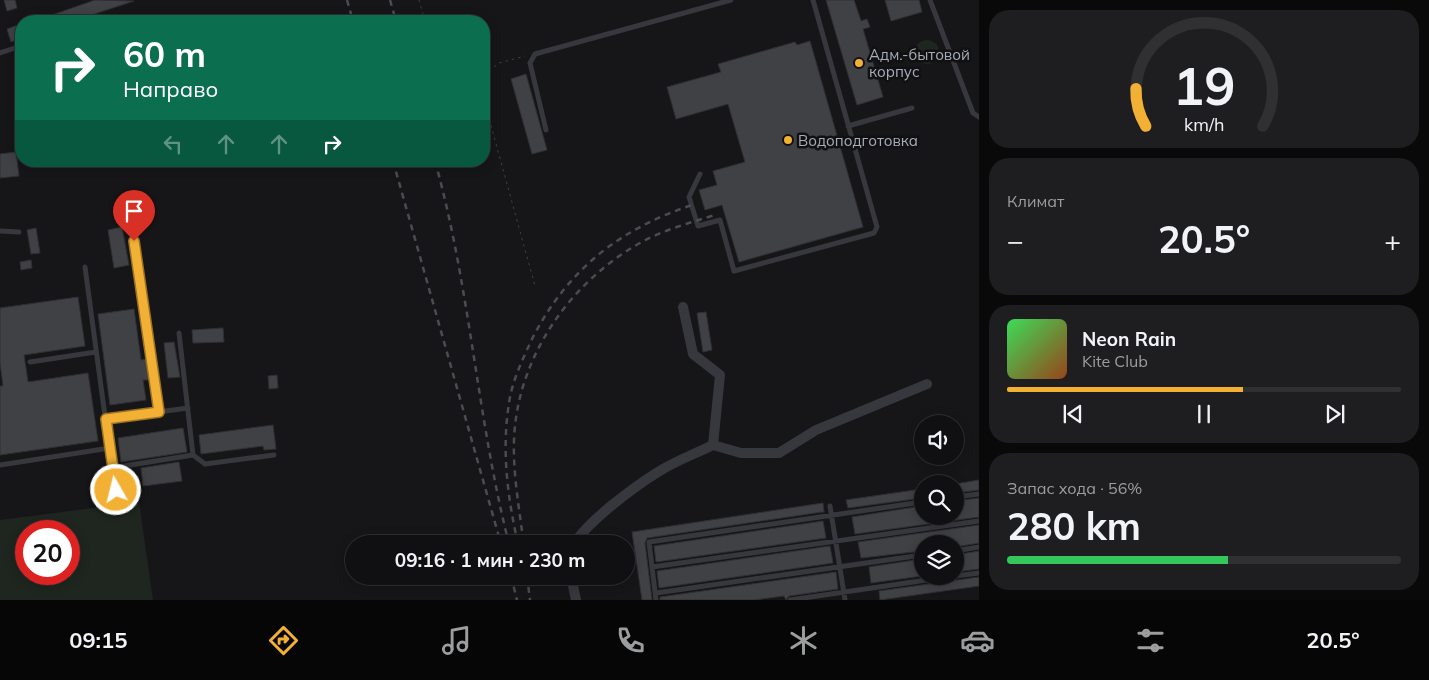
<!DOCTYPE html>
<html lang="ru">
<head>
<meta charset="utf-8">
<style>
	body { margin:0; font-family:Mulish,sans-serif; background:#1e1e20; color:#f1f3f6; height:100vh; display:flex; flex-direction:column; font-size:19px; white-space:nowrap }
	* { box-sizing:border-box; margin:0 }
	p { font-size:16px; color:#9c9d9f }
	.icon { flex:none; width:28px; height:28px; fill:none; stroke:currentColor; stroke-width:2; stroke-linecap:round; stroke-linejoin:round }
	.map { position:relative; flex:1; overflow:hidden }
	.sheet { display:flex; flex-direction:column; gap:10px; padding:10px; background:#09090a; width:450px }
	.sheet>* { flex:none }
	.hud { position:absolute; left:15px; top:15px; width:475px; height:152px; border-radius:20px; box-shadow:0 2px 12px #0003,0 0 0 1px #303032; background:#0b6e4f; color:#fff; overflow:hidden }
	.buttons { position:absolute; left:914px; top:415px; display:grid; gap:10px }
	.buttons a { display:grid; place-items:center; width:50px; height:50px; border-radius:50%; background:#101012; box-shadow:0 2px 12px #0003,0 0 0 1px #303032; font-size:25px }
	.speed { position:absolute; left:15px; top:520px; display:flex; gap:10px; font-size:25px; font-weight:700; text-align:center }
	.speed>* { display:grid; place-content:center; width:65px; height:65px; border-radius:50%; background:#101012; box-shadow:0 2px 12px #0003,0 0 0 1px #303032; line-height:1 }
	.speed .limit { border:8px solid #d22; background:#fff; color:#111 }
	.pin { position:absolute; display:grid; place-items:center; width:42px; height:42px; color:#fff; margin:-51px -21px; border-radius:50% 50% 50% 0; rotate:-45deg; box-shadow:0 0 5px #0007 }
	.pin .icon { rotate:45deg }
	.me { position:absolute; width:55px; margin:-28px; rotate:352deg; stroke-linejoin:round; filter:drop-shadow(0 0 4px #0008) }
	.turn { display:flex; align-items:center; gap:18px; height:105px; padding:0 25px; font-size:22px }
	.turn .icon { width:65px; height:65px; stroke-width:2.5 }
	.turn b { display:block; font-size:35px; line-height:42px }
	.lanes { display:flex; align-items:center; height:48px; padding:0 25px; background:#0003; justify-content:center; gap:25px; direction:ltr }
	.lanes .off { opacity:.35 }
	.big { font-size:38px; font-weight:700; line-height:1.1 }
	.sheet .card { flex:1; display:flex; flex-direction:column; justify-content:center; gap:8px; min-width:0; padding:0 18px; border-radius:20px; background:#1e1e20 }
	.sheet .dial { align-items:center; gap:0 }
	.dial svg { height:130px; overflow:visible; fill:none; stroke:#303032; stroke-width:7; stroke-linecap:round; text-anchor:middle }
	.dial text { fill:#f1f3f6; stroke:none }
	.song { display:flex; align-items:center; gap:15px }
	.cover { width:60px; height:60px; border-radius:8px; background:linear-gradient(135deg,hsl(130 70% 55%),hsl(20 70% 35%)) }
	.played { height:5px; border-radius:2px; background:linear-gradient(90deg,#f2b134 60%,#303032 60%) }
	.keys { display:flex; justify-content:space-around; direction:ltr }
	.heat { display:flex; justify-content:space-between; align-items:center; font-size:28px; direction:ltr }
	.charge { height:8px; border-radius:4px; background:linear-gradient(90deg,#34c759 56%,#303032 0) }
	.trip { position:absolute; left:345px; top:535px; width:290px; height:50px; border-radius:25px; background:#101012; box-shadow:0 2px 12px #0003,0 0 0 1px #303032; font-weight:700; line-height:50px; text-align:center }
	.tab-bar { display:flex; height:80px; justify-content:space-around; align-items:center; background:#060607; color:#9c9d9f }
	.tab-bar .icon { width:35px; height:35px }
	.tab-bar .active { color:#f2b134 }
	.tab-bar b { font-size:22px; color:#f1f3f6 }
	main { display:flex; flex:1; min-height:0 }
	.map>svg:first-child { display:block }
</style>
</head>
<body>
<main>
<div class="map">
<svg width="979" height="600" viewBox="0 0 979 600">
	<rect width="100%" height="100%" fill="#161618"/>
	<path fill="#1e261f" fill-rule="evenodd" d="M915 52a12 12 0 1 1 24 0a12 12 0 1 1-24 0Z
		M 139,502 L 153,600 L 0,600 L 0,520 ZM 26,531 L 69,531 L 69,574 L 26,574 Z"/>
	<path fill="#404145" stroke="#303034" d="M 4,0 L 15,0 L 17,8 L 7,11 Z
		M 95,0 L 134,1 L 73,21 L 35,21 Z
		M 826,0 L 854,0 L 861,21 L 867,19 L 870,27 L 863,29 L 883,97 L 857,105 Z
		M 885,0 L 919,0 L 922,12 L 891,21 Z
		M 21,24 L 21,38 L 11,42 L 7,29 Z
		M 810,41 L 863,227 L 739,262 L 722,205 L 705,210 L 699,190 L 717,185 L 713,171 L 745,162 L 728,104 L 676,119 L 667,87 L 721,72 L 718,64 L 795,42 L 797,45 Z
		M 526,74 L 547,150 L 532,154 L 511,79 Z
		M 16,152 L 19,176 L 0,178 L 0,154 Z
		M 122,227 L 129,265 L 114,268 L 108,230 Z
		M 36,228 L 40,253 L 31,254 L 27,230 Z
		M 31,260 L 32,268 L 21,270 L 20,262 Z
		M 78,297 L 85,346 L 24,355 L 28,382 L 88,373 L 98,441 L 0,455 L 0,386 L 3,386 L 0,363 L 0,308 Z
		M 134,309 L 141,360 L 147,359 L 150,380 L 143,380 L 146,400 L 110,405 L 98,314 Z
		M 706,312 L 712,350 L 703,352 L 697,313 Z
		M 223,328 L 224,342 L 193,343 L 192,330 Z
		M 174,342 L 180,377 L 168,378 L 164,343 Z
		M 277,375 L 278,388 L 269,389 L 268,376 Z
		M 273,425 L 276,449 L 264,450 L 263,446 L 201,454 L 199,435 Z
		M 183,428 L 187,452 L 121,462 L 118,438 Z
		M 179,462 L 182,481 L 143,486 L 141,468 Z
		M 979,480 L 979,490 L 955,493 L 955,484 Z
		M 922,489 L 922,498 L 848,508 L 846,500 Z
		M 979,498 L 979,517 L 855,534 L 852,517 L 922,506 L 922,516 L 955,516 L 955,501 Z
		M 823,503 L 824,512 L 822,512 L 647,538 L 645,543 L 652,600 L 642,600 L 632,532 Z
		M 823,521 L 826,538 L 656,562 L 654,546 Z
		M 979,525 L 979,543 L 955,547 L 955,544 L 922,544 L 922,551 L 861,558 L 858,542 Z
		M 830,546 L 833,563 L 659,588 L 657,571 Z
		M 979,551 L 979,569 L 955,572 L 955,555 Z
		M 922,559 L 922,576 L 871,583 L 869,567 Z
		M 836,572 L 838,589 L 789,596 L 786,600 L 784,596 L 754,600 L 660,600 L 660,597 Z
		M 979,577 L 979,586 L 880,600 L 879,591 Z"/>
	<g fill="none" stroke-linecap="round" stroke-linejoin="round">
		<path stroke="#3d3f44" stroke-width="1" stroke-dasharray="2.5 4" stroke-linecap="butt" d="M 419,0 L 425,21
			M 484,75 L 499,63 L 525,56
			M 484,100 L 535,286"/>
		<path stroke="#37383d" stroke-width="5" d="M 930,0 L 973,113 L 979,117
			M 0,53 L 21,46
			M 848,126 L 912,108
			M 546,130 L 530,63 L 535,54 L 731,0
			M 700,174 L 689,197 L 698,226 L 720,220 L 734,271 L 874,233 L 877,227 L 813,0
			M 131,222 L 159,412
			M 0,231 L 19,232
			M 85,267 L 115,491
			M 30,362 L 96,352
			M 106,419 L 188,408
			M 193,455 L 205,464 L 274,455
			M 0,465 L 110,448
			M 112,468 L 193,455 L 179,333
			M 955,497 L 979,494
			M 830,506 L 845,600
			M 955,551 L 979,547
			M 652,567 L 979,521
			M 955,576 L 979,573
			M 656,593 L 922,555
			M 656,600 L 649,542 L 922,502
			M 790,600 L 954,576"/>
		<path stroke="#37383d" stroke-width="10" d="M 683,307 L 693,354 L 720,375 L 713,445
			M 574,544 C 588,521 634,487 658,472 C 675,461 695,454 713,445 L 741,453 L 779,453 L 816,430 L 927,384
			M 571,576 L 576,600"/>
		<path stroke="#4a4c52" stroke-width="2.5" stroke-dasharray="6 5" stroke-linecap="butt" d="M 347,0 L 353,21
			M 390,0 L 396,21
			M 393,161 L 501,544
			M 435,161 C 470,286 477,418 509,544
			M 522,531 C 518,501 513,471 514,440 C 517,358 569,283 640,243 C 663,230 689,223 715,215
			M 518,544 C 507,495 501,447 510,397 C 514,377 524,356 533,337 C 569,268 621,228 695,204
			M 511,576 L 517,600
			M 527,576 L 530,600"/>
	</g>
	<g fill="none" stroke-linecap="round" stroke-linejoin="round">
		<g stroke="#9d7322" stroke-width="12">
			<path id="route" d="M 116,490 L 106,419 L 159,412 L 134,241"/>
		</g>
		<use href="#route" stroke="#f2b134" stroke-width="9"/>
	</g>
	<g fill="#f2b134" stroke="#111113" stroke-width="2">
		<circle cx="859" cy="63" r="5"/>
		<circle cx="788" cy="140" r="5"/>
	</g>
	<g text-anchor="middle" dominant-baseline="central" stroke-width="5" stroke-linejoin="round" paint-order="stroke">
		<g font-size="15" fill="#a8adb8" stroke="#111113" text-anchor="start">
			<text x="869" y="54">Адм.-бытовой<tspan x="869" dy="17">корпус</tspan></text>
			<text x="798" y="140">Водоподготовка</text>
		</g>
	</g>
</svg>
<div class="buttons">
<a><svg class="icon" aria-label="sound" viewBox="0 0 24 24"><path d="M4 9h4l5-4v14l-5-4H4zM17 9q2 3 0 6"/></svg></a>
<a><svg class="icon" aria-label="search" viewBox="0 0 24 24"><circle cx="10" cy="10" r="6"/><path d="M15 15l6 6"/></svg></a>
<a><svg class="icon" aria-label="layers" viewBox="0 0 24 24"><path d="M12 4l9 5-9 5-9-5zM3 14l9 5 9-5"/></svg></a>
</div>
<div class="speed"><div class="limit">20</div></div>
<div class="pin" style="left:134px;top:241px;background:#d93025"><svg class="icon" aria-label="arrive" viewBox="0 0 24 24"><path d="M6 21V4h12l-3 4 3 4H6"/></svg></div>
<svg class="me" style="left:116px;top:490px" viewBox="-20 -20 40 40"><circle r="17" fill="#f2b134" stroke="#fff" stroke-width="3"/><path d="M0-11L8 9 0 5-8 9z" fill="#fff"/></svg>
<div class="trip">09:16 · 1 мин · 230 m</div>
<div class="hud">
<div class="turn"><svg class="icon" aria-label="right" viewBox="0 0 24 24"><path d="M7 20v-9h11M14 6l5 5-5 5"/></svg><div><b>60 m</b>Направо</div></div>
<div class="lanes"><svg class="icon off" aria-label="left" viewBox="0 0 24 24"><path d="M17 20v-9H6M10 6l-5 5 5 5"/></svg><svg class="icon off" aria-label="ahead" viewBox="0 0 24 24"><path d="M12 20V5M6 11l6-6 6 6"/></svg><svg class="icon off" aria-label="ahead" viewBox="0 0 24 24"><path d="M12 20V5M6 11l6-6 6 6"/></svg><svg class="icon" aria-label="right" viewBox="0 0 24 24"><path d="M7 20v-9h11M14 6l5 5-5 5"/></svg></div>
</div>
</div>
<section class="sheet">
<div class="card dial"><svg viewBox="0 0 100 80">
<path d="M14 69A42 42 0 1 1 86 69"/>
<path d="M14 69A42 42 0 0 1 8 46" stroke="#f2b134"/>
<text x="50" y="56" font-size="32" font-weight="700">19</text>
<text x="50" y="72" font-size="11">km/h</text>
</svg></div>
<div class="card"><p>Климат</p>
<div class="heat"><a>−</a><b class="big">20.5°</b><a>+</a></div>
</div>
<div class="card">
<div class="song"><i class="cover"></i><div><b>Neon Rain</b><p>Kite Club</p></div></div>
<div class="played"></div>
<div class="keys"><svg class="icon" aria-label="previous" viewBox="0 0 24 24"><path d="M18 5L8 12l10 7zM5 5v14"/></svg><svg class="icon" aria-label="pause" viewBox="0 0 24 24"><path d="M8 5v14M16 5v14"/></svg><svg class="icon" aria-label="next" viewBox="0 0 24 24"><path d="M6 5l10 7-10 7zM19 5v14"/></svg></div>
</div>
<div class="card"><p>Запас хода · 56%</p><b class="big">280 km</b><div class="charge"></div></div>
</section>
</main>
<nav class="tab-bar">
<b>09:15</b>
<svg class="icon active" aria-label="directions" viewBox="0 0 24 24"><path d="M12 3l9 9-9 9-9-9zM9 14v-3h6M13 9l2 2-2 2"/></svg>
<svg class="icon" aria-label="music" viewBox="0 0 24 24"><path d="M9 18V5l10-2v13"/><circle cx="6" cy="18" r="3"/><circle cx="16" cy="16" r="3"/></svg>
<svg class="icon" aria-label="phone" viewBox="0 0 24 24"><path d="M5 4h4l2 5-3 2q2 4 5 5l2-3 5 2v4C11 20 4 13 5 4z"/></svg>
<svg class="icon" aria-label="climate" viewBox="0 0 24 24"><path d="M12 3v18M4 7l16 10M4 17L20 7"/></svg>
<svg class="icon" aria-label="car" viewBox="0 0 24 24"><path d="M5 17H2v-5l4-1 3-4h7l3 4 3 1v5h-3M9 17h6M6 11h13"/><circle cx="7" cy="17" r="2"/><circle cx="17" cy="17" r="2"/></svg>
<svg class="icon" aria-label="filters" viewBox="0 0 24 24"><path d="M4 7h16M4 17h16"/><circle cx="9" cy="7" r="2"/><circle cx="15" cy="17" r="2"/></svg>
<b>20.5°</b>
</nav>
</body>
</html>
